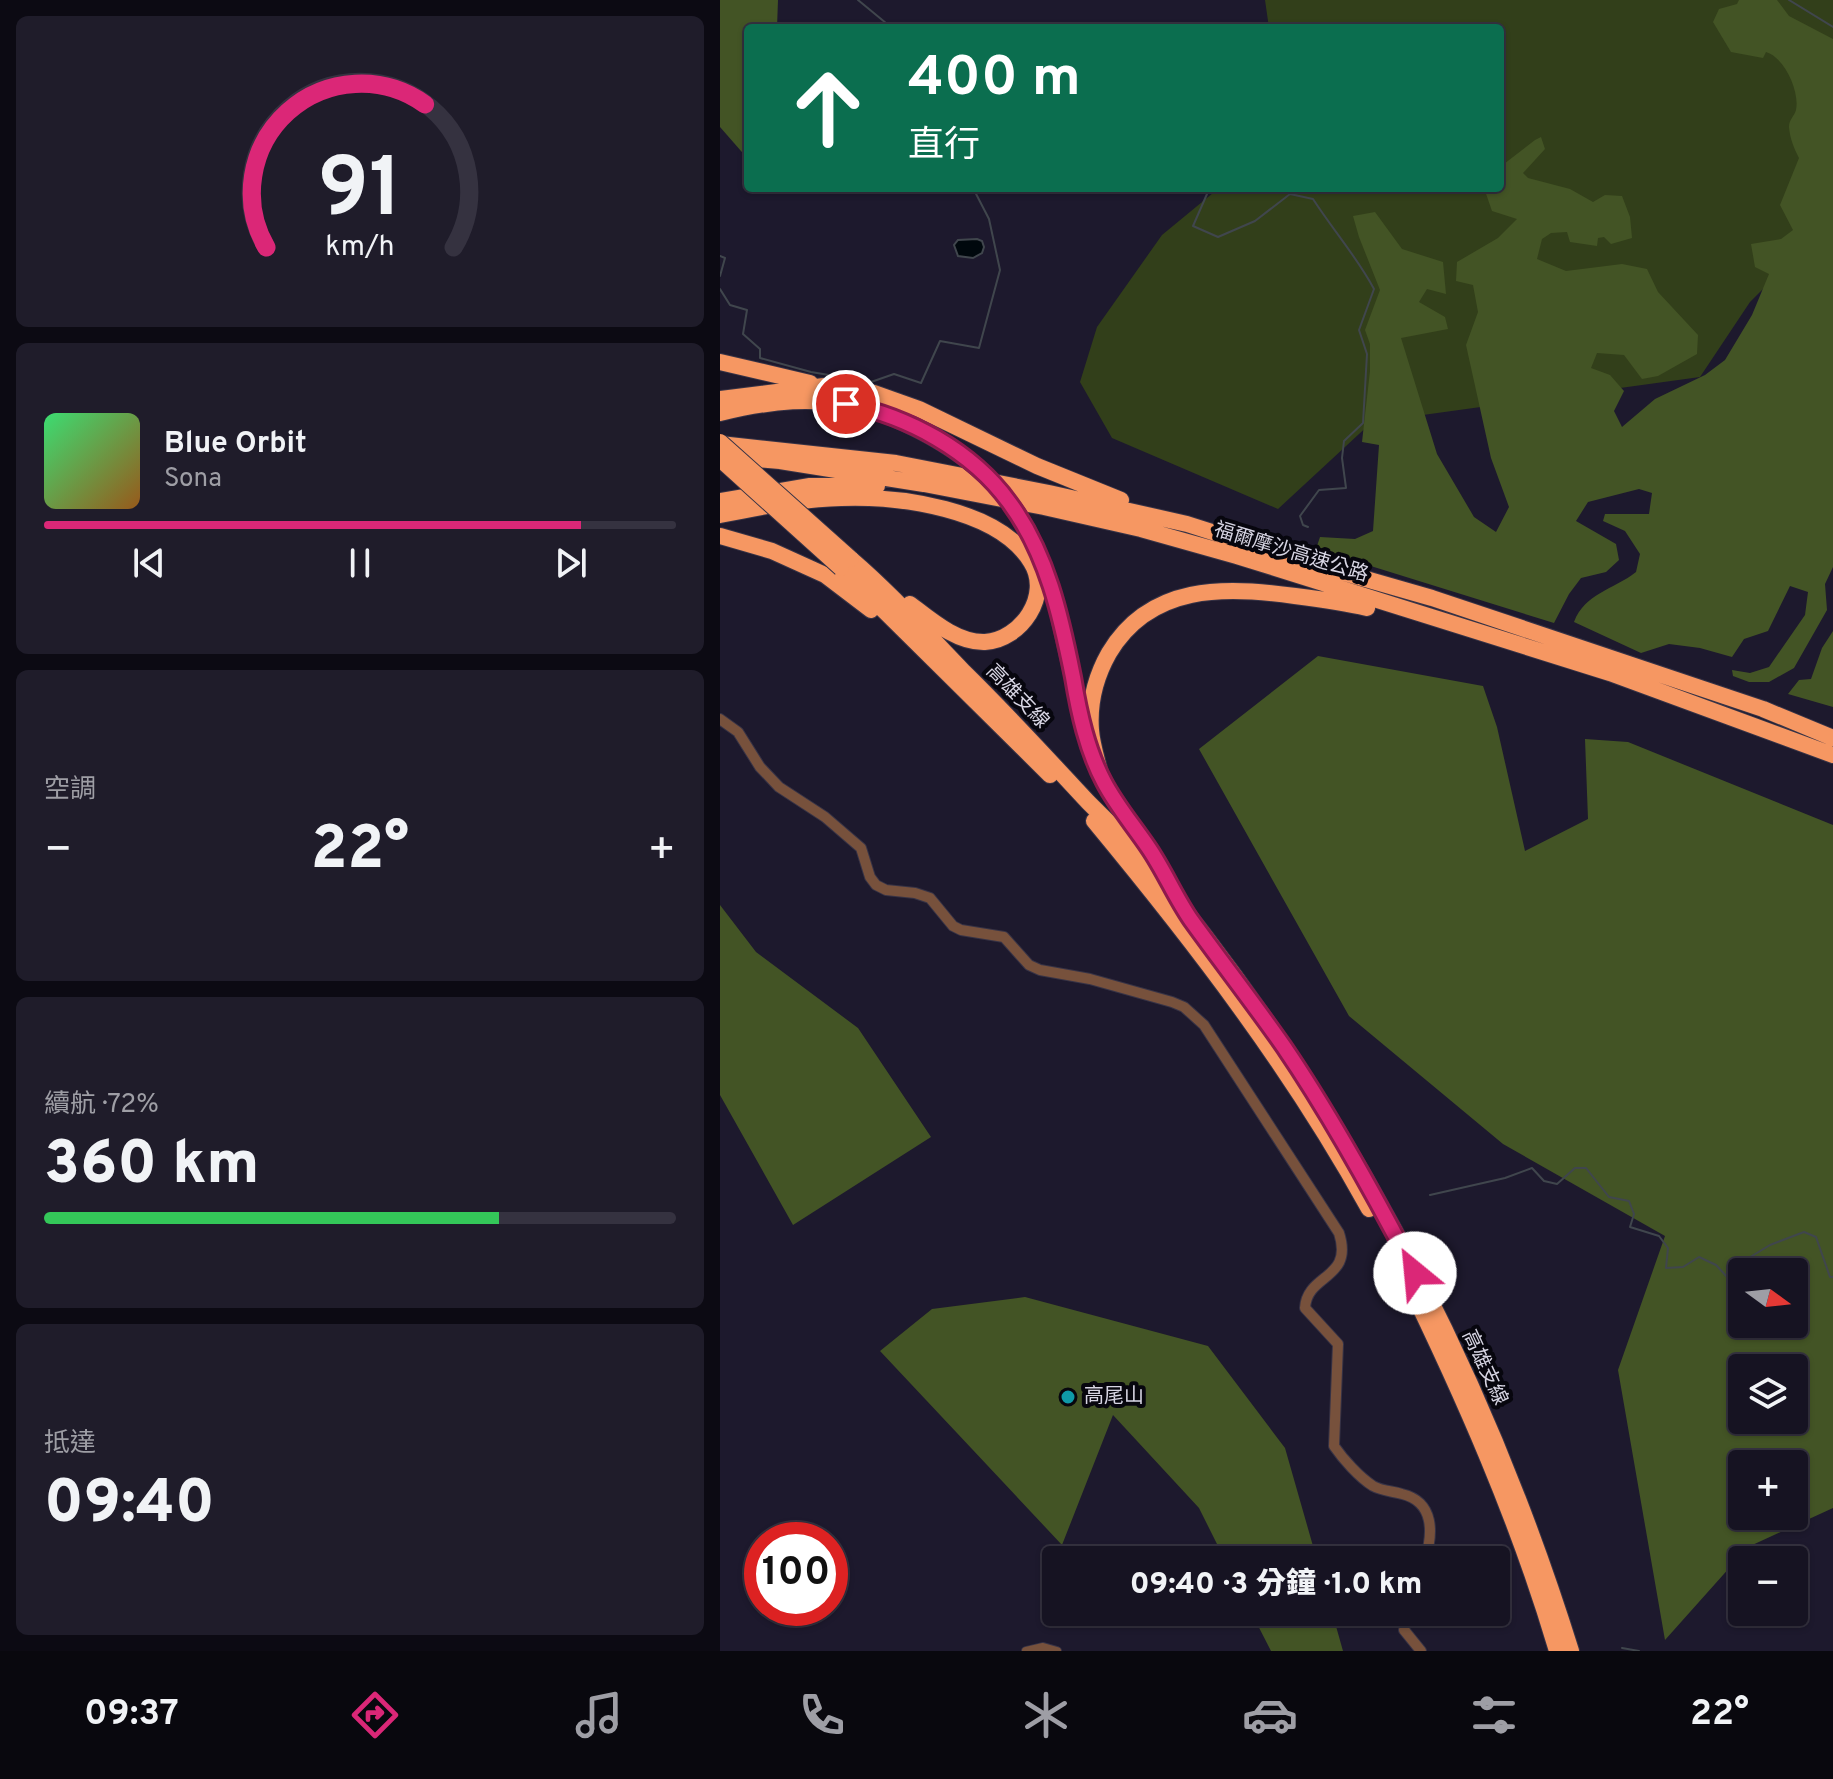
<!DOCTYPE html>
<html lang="zh-TW">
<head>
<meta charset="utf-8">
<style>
	body { margin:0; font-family:Overpass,"Noto Sans TC",sans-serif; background:#1f1c2a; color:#f1f3f6; height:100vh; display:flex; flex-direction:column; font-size:30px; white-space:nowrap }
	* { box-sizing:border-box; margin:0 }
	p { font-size:26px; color:#9e9ea5 }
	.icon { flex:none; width:44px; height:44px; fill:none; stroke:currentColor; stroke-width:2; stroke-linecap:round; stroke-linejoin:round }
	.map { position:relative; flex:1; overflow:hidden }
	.panel { display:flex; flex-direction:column; gap:16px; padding:16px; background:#0c0a13; width:720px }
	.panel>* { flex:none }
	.banner { position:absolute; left:24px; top:24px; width:760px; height:168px; border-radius:8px; box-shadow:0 2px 6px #0004,0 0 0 2px #353240; background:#0b6e4f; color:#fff; overflow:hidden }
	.needle { width:52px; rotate:105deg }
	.controls { position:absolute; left:1008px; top:1258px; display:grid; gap:16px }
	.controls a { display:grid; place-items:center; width:80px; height:80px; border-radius:8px; background:#161322; box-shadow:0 2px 6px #0004,0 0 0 2px #353240; font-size:40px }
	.speed { position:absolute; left:24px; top:1522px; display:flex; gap:16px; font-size:40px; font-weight:700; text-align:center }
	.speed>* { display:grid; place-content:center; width:104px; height:104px; border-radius:50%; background:#161322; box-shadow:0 2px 6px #0004,0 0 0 2px #353240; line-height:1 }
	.speed .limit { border:12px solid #d22; background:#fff; color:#111 }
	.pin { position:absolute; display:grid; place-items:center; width:68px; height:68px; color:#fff; margin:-34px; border:4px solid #fff; border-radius:50%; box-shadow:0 2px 8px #0007 }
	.me { position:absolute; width:88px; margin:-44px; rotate:332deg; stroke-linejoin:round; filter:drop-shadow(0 0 6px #0008) }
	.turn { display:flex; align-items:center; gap:28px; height:168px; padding:0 32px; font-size:36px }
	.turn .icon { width:104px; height:104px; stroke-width:2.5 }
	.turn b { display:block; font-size:56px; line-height:68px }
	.big { font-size:60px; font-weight:800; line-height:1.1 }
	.panel .tile { flex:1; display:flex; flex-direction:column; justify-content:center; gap:12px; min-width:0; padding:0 28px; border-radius:12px; background:#1f1c2a }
	.panel .dial { align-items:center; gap:0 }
	.dial svg { height:208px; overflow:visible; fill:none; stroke:#353240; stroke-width:7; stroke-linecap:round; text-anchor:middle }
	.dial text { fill:#f1f3f6; stroke:none }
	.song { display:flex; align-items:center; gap:24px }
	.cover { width:96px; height:96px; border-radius:12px; background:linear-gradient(135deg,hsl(140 70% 55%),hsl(30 70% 35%)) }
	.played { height:8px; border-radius:4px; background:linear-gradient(90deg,#db2777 85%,#353240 85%) }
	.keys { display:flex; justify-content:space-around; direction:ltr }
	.heat { display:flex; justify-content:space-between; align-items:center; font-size:44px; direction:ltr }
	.charge { height:12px; border-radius:6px; background:linear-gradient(90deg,#34c759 72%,#353240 0) }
	.trip { position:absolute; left:322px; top:1546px; width:468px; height:80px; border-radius:8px; background:#161322; box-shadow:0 2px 6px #0004,0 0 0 2px #353240; font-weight:800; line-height:80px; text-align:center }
	.dock { display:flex; height:128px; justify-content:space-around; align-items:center; background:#09080e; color:#9e9ea5 }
	.dock .icon { width:56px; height:56px }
	.dock .on { color:#db2777 }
	.dock b { font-size:36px; color:#f1f3f6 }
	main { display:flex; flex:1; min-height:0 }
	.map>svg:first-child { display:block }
</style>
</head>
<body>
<main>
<section class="panel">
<div class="tile dial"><svg viewBox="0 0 100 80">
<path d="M14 69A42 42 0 1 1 86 69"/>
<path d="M14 69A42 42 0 0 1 75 14" stroke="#db2777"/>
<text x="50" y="56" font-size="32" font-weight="700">91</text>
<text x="50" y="72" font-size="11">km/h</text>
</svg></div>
<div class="tile">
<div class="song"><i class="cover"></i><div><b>Blue Orbit</b><p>Sona</p></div></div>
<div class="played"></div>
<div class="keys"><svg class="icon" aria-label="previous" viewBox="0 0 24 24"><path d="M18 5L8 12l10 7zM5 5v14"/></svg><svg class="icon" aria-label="pause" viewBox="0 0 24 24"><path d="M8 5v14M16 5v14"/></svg><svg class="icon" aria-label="next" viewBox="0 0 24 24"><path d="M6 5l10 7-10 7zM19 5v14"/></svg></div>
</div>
<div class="tile"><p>空調</p>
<div class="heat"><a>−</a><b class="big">22°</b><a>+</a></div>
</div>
<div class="tile"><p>續航 · 72%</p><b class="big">360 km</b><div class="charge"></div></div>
<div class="tile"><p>抵達</p><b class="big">09:40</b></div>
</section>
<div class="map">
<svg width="1113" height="1651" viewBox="0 0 1113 1651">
	<rect width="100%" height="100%" fill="#1d192d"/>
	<path fill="#323f1a" d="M 545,0 L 1113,0 L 1113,219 L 1030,302 L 980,377 L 652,422 L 558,509 L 392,438 L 360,382 L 377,327 L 442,235 L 499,188 L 780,188 L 780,28 L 549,28 Z"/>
	<path fill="#435425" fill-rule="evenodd" d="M 0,0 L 58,0 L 57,28 L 28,28 L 28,159 L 0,127 Z
		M 1019,0 L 1057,0 L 1069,16 L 1113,39 L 1113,567 L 1105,584 L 1107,610 L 1074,668 L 1049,682 L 1029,682 L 1013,676 L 1012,670 L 1030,673 L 1049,667 L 1085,615 L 1088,592 L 1070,586 L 1048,631 L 1024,639 L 1012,657 L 980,648 L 949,644 L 921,653 L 854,622 C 865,593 893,590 916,572 L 920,554 L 905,531 L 883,521 L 885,514 L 929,514 L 932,493 L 919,489 L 868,502 L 856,521 L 896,544 L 899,560 L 886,572 L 861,578 L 849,594 L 834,623 L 596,549 L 600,537 L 635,539 L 653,531 L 659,445 L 642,442 L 650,371 L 650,344 L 645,330 L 660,290 L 639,237 L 633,216 L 655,212 L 682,249 L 723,262 L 726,294 L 707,289 L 699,302 L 725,317 L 728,329 L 681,338 L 717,454 L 754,517 L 776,532 L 789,507 L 771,458 L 746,345 L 758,312 L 753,285 L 736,281 L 737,262 L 778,238 L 797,219 L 772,211 L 764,188 L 780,188 L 780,167 L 815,140 L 821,137 L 825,149 L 803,173 L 808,178 L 850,189 L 873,202 L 885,195 L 902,196 L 910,217 L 912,238 L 891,244 L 884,237 L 878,238 L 877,246 L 850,242 L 847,232 L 831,233 L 822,239 L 817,259 L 846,271 L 902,264 L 927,269 L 938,292 L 978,335 L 977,354 L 938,376 L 922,379 L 904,355 L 877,353 L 871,368 L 890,375 L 904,391 L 894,411 L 902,427 L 935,399 L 985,375 L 1005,360 L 1032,315 L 1049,274 L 1035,267 L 1031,244 L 1061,239 L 1073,230 L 1060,205 L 1079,158 C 1074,148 1070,139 1069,127 C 1069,119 1074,117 1076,110 C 1080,91 1064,57 1046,52 L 1043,58 L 1011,52 L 993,22 L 999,9 L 1017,4 Z
		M 1113,631 L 1113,707 L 1068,694 L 1079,680 L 1091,679 L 1102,648 Z
		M 598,656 L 763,686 L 777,727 L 805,851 L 868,819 L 865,739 L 908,742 L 1113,825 L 1113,1508 L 1028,1547 L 945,1640 L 898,1370 L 945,1236 L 783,1144 L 629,1016 L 479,749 ZM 1074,1272 L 1074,1324 L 1022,1324 L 1022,1272 ZM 1074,1368 L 1074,1420 L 1022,1420 L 1022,1368 ZM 1074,1464 L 1074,1516 L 1022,1516 L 1022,1464 Z
		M 0,905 L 36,952 L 138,1028 L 211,1137 L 73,1225 L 0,1095 Z
		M 305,1297 L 488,1346 L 565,1448 L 597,1560 L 505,1560 L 479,1508 L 393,1415 L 342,1545 L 160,1351 L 212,1309 Z
		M 531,1612 L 612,1612 L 623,1651 L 551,1651 Z"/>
	<path fill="#00080d" stroke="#40464d" stroke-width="2" d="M 257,239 L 262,241 L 264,247 L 262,253 L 253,258 L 238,256 L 234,245 L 238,240 Z"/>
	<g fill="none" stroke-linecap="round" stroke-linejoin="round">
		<path stroke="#40464d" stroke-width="2" d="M 138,0 L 172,28
			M 1069,0 L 1113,27
			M 487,194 L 473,226 L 498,237 L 535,221 L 570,194 L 593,199 C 613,230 637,257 654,289 L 639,330 L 647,354 L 643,423 L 624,441 L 622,458 L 626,488 L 599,490 L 580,516 L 583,525 L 588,527
			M 0,256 L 5,258 L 0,276
			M 0,289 L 10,305 L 27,310 L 23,334 L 40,349 L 40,358 L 91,372 L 151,382 L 174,374 L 201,383 L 220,341 L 259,348 L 280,270 L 269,219 L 253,188
			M 710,1195 L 785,1178 L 812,1168 L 824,1181 L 837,1184 L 855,1168 L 866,1168 L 889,1197 L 909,1201 L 914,1214 L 910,1227 L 939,1236 L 948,1248 L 946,1268 L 963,1267 L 979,1257 L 996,1265 L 1009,1279 L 1022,1278
			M 1024,1272 L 1027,1259 L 1050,1245 L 1084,1232 L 1096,1237 L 1110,1277 L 1113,1277
			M 902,1648 L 919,1651"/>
		<g stroke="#373346" stroke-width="10">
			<path id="minor" d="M 306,1651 L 323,1647 L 337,1651"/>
		</g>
		<g stroke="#373346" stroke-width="12">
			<path id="tertiary" d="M 0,719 L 18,732 L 40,767 L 59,787 L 105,817 L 141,848 L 150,877 L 156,885 L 166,890 L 195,893 L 210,898 L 233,926 L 241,930 L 284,937 L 309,965 L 320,970 L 370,979 L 452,1002 L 464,1007 L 484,1025 L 619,1233 C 634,1280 587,1273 585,1308 L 618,1344 L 614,1446 C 623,1459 639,1477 653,1486 C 662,1491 672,1491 682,1494 C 715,1502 713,1534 705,1560
				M 688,1612 L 684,1630 L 701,1651"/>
		</g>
		<g stroke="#373346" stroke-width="18">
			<path id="motorway" d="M 0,362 L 90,383
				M 0,399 L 104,386 L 154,393 L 199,409 L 317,466 L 401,500
				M 0,413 C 53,400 92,397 145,407
				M 0,444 L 176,463 L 329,493 L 467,524 L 583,561 L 712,598 L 1043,709 L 1113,738
				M 10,457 L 60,461 L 204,484 L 324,507 L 421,529 L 517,556 L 890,673 L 1113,755
				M 0,501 L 90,486 L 157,486
				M 0,515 C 39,507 81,499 121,498 C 178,496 278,508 311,562 C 332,595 301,640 265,642 C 237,643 211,620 190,604
				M 0,536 L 52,551 L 105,575 L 151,610
				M 131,559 C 172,594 207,634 244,672 C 287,714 327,758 368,802 C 385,819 403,836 419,854 C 615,1086 761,1362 851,1651
				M 121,568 L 330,775
				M 325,570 L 337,608 L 365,732
				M 378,769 L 395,802 L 440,868
				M 381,777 C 378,762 372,745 371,730 C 369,703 376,676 389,653 C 430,584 505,586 575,596 C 599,599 623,602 647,608
				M 374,821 C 475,943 572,1069 649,1209
				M 683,1272 C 743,1395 798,1519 837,1651"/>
		</g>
		<use href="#minor" stroke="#77513c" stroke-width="8"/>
		<use href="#tertiary" stroke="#77513c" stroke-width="10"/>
		<use href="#motorway" stroke="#f69762" stroke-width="16"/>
		<g stroke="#373346" stroke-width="18" stroke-linecap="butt">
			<path id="motorway-bridge" d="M 145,407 C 209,430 274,467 307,529 C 314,542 319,556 325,570
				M 0,442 L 131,559
				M 0,459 L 121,568"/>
		</g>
		<use href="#motorway-bridge" stroke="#f69762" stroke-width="16"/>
	</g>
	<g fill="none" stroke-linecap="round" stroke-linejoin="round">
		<g stroke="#8e194d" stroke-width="20">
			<path id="route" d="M 126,404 C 188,416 252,451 289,502 C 327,553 341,617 353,677 C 359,713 367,750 384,782 C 396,805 413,825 428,847 C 444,870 455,897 471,920 C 502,963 534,1004 564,1047 C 613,1119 655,1196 695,1273"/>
		</g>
		<use href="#route" stroke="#db2777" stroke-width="14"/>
	</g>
	<circle fill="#0f9aa8" stroke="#07060e" stroke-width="3" cx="348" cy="1397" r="8"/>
	<g text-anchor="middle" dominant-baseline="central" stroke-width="8" stroke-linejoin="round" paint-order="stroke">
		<g font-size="20" fill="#d7d5e3" stroke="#07060e">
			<text transform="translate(571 553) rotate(17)">福爾摩沙高速公路</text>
			<text transform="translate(297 697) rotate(46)">高雄支線</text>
			<text transform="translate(764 1368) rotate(65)">高雄支線</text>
		</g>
		<g font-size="20" fill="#d7d5e3" stroke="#07060e" text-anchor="start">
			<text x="364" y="1397">高尾山</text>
		</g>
	</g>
</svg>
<div class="controls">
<a><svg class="needle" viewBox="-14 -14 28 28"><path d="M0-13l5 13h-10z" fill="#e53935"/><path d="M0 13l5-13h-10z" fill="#9e9ea5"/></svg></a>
<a><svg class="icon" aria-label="layers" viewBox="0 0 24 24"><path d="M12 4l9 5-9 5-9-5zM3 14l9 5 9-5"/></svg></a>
<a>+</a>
<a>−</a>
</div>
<div class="speed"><div class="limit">100</div></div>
<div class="pin" style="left:126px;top:404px;background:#d93025"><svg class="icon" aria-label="arrive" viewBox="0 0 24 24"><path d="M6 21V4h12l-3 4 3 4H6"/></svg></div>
<svg class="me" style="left:695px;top:1273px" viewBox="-20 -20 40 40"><circle r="19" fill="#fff"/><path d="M0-13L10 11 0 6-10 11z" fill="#db2777"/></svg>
<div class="trip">09:40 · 3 分鐘 · 1.0 km</div>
<div class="banner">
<div class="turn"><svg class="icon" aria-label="ahead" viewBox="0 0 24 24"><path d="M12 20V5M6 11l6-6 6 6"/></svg><div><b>400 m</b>直行</div></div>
</div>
</div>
</main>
<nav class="dock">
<b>09:37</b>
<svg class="icon on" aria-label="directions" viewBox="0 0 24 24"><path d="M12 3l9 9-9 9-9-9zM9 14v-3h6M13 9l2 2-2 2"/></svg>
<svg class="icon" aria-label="music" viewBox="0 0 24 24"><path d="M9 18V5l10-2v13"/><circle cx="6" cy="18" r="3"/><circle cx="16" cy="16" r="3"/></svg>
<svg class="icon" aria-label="phone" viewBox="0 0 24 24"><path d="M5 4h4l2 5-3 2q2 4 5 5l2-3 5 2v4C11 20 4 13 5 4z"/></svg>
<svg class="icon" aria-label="climate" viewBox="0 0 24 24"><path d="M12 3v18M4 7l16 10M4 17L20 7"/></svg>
<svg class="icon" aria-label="car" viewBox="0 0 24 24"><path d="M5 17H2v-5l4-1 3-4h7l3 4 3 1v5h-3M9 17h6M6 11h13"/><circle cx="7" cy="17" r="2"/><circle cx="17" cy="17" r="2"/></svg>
<svg class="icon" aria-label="filters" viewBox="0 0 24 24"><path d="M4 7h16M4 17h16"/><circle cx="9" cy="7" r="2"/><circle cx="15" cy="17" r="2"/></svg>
<b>22°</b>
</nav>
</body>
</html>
